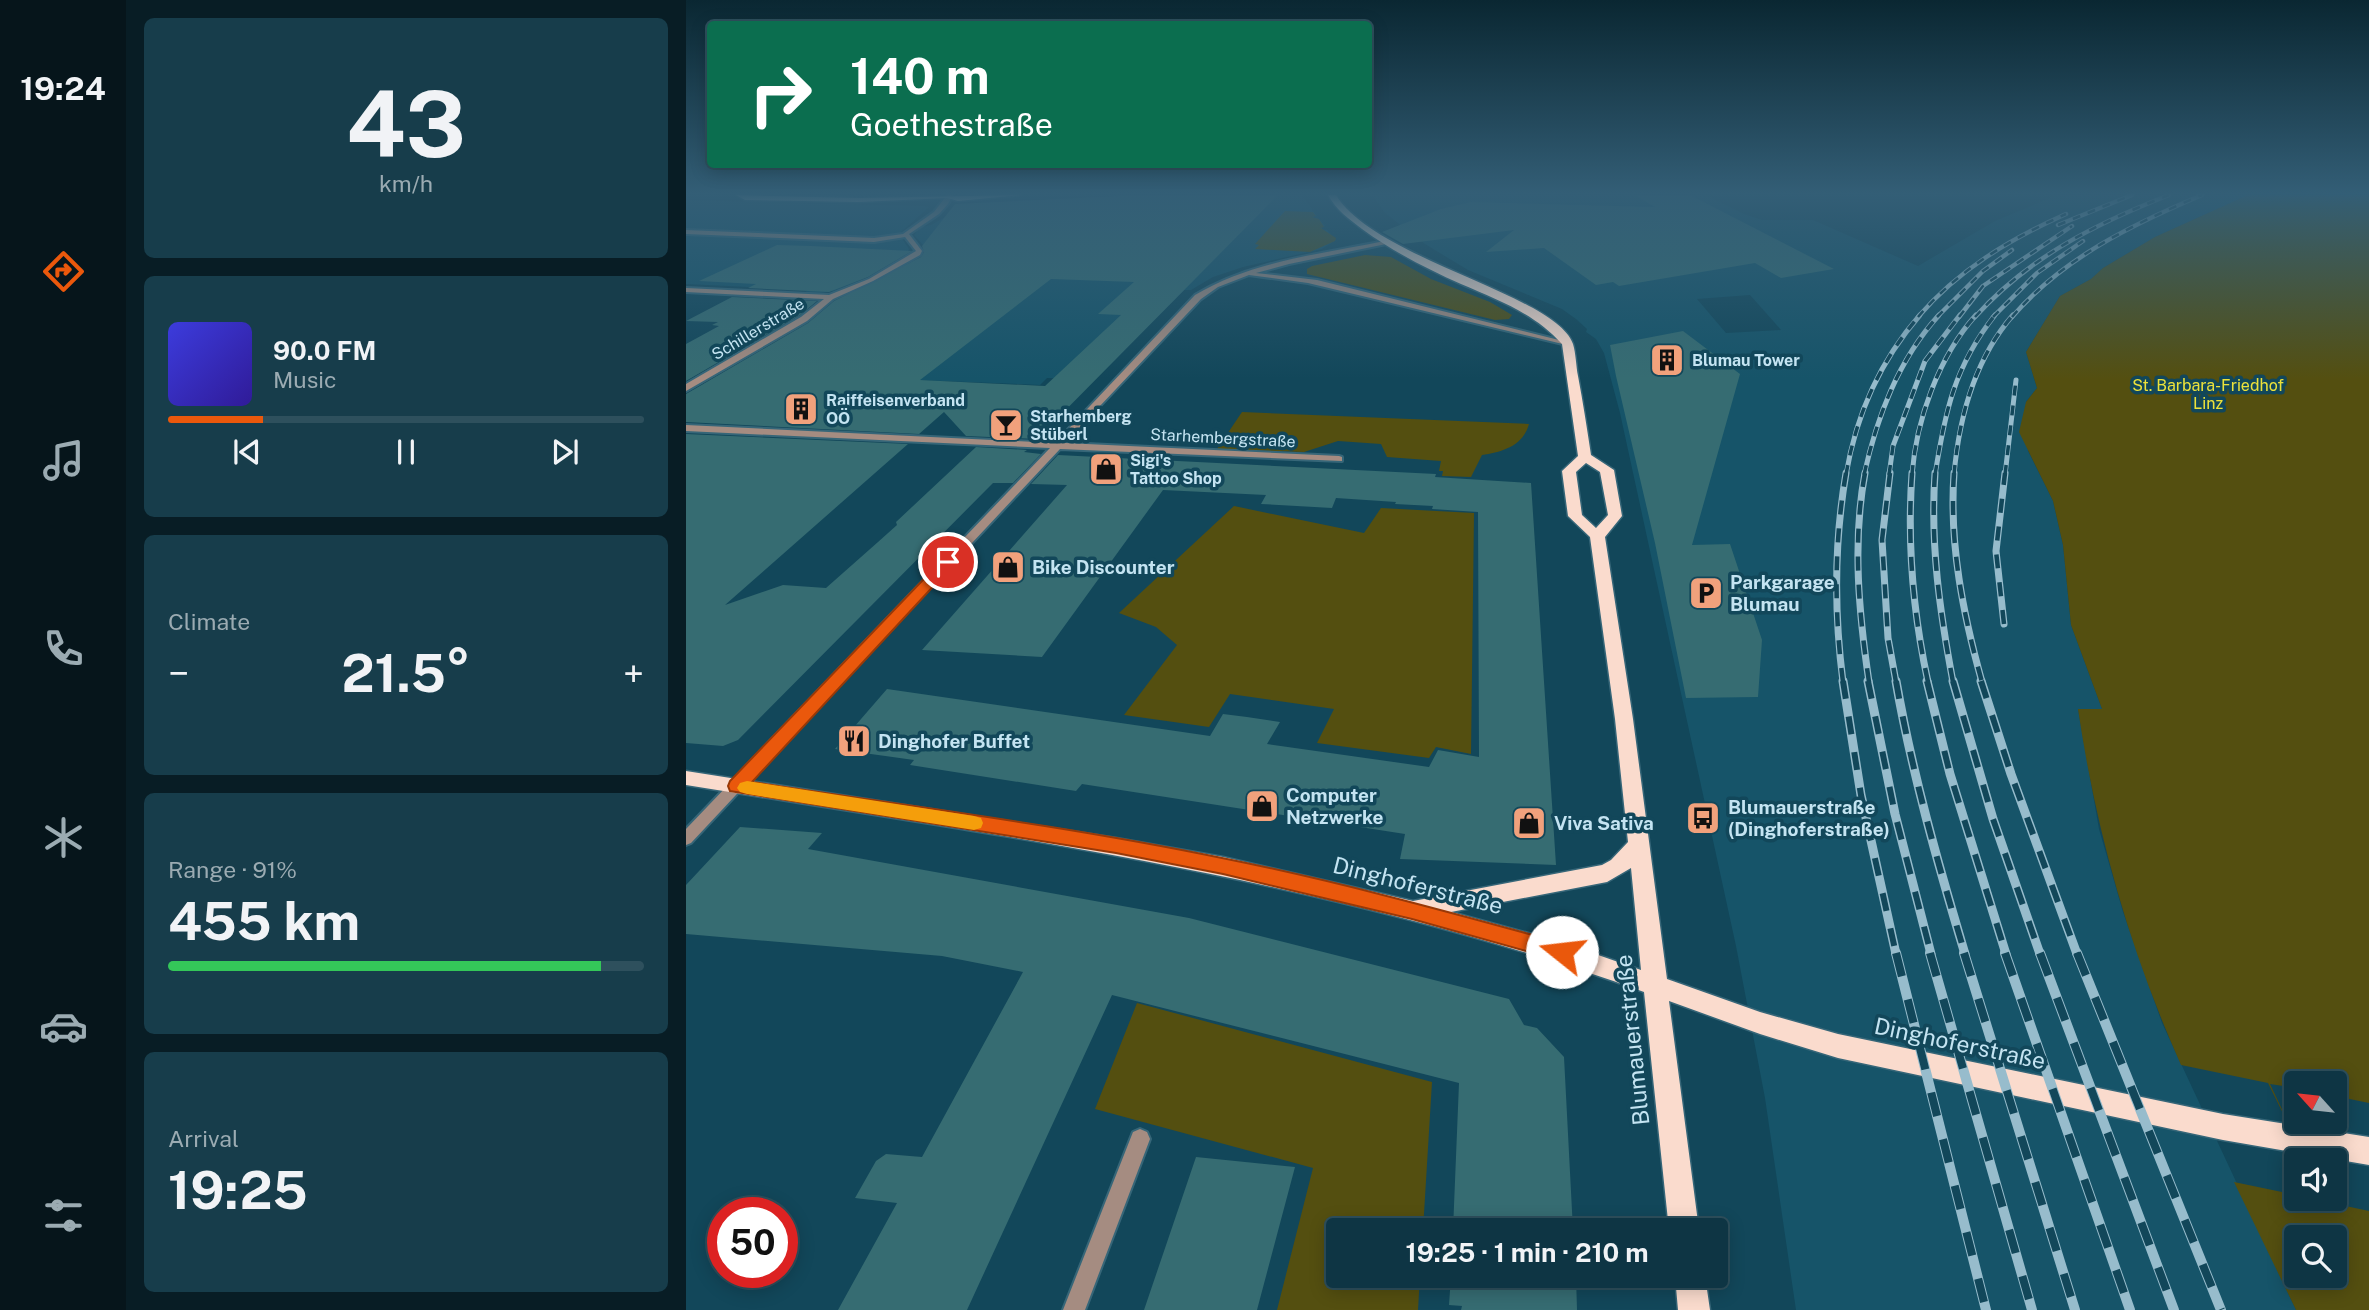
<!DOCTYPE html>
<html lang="en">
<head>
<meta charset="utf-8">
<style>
	body { margin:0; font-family:"Public Sans",sans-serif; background:#173d4b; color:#f1f3f6; height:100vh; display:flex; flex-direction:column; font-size:26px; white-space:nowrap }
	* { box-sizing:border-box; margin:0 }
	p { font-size:23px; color:#9babb2 }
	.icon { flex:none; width:38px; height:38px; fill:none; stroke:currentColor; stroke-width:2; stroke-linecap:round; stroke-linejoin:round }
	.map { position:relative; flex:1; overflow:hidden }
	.side { display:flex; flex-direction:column; gap:18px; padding:18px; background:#081d25; width:560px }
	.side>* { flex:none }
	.hud { position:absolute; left:21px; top:21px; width:665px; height:147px; border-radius:7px; box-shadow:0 4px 18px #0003,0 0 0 2px #2e505d; background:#0b6e4f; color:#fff; overflow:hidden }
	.needle { width:46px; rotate:297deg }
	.fabs { position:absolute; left:1598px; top:1071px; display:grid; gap:14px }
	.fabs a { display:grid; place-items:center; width:63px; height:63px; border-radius:7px; background:#0e3544; box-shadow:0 4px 18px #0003,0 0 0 2px #2e505d; font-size:35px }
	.speed { position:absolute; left:21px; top:1197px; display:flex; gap:14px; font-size:35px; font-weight:700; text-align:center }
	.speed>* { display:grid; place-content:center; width:91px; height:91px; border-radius:50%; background:#0e3544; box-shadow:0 4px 18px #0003,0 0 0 2px #2e505d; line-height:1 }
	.speed .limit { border:10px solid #d22; background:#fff; color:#111 }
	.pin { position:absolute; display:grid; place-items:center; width:60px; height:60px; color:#fff; margin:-30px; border:4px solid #fff; border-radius:50%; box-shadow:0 2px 7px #0007 }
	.me { position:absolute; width:77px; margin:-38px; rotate:286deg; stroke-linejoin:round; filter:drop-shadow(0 0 5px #0008) }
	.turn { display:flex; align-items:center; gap:24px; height:147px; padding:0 28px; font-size:32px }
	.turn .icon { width:91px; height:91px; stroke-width:2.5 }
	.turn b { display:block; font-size:49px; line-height:60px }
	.big { font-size:52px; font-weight:700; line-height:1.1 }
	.side .tile { flex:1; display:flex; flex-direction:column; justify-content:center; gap:10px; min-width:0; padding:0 24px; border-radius:10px; background:#173d4b }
	.side .dial { align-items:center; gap:0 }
	.dial b { font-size:91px; line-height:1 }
	.song { display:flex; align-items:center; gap:21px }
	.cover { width:84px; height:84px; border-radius:10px; background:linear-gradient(135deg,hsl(240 70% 55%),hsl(250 70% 35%)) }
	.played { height:7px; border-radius:4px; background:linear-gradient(90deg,#ea580c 20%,#2e505d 20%) }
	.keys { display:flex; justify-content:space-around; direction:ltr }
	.heat { display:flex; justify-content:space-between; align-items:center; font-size:38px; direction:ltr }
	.charge { height:10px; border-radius:5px; background:linear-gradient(90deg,#34c759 91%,#2e505d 0) }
	.trip { position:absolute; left:640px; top:1218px; width:402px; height:70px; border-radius:7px; background:#0e3544; box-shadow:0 4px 18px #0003,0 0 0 2px #2e505d; font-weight:700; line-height:70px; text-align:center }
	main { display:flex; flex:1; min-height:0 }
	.tabs { display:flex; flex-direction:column; width:126px; justify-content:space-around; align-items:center; background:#06151b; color:#9babb2 }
	.tabs .icon { width:49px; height:49px }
	.tabs .current { color:#ea580c }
	.tabs b { font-size:32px; color:#f1f3f6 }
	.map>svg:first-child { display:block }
</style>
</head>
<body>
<main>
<nav class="tabs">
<b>19:24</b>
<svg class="icon current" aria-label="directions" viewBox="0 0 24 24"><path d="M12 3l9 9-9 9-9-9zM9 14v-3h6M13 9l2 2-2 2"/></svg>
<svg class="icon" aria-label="music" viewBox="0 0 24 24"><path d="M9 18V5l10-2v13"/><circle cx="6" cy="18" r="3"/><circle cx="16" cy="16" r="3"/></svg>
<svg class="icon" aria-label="phone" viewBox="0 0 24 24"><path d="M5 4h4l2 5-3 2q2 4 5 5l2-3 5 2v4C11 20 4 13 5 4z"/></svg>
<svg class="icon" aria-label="climate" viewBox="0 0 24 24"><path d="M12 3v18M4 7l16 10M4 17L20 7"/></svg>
<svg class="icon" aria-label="car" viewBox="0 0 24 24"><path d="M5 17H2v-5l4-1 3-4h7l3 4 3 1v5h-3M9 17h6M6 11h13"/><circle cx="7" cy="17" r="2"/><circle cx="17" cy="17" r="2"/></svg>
<svg class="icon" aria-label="filters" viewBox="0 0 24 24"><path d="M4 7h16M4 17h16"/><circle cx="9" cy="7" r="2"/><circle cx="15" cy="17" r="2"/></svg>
</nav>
<section class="side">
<div class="tile dial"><b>43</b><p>km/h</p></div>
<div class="tile">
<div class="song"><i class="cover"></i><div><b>90.0 FM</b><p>Music</p></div></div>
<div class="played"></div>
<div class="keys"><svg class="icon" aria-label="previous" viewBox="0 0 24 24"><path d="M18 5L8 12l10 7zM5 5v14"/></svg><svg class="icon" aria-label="pause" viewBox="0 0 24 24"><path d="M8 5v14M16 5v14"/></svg><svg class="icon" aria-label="next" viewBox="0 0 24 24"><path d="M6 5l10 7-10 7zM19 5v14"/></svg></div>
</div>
<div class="tile"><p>Climate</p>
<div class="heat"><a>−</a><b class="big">21.5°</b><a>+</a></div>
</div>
<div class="tile"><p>Range · 91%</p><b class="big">455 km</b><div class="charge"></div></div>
<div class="tile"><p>Arrival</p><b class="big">19:25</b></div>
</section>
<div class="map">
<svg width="1683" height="1310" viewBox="0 0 1683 1310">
	<rect width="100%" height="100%" fill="#12475a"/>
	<path fill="#165469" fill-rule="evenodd" d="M 454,195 L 616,195 L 631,216 L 626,217 L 633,219 L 639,226 L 635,227 L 637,230 L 641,230 L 650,240 L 636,249 L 557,267 L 527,277 L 505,290 L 498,290 L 408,380 L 361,378 L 354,385 L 128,376 L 244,253 L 228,235 L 234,227 L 245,225 L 261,216 Z
		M 686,195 L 1020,195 L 1058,214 L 1076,220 L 1127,220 L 1232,266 L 1309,221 L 1371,195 L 1562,195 L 1469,237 L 1417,268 L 1405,279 L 1374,296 L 1340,352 L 1351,388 L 1340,402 L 1342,451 L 1367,501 L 1377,545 L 1385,625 L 1416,709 L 1392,709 L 1413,829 L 1437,912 L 1476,1023 L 1610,1310 L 1110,1310 L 1079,1098 L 1050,946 L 934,413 L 918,353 L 910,339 L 900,332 L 901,329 L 890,319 L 876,309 L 782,270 L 739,244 L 699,213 ZM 1064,295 L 1095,330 L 1040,333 L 1011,299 Z
		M 0,200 L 239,206 L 243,207 L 213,234 L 223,249 L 222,253 L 173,281 L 148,291 L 126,294 L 118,293 L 122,290 L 0,284 Z"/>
	<path fill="#544f10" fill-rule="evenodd" d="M 1562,195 L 1683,195 L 1683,1103 L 1649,1096 L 1648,1083 L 1610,1083 L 1610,1088 L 1584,1084 L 1620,1160 L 1582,1083 L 1495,1065 C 1444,951 1410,832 1392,709 L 1416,709 L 1385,625 L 1377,545 L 1367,501 L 1333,432 L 1340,402 L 1351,388 L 1340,352 L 1374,296 L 1405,279 L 1417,268 L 1469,237 Z
		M 599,211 L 627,212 L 630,216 L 626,217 L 633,219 L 638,227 L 635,228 L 650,238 L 649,241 L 624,252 L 569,249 L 573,245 L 569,244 Z
		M 679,255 L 705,257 L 745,279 L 804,302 L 826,315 L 823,319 L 809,320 L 621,274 L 621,269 L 626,266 Z
		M 556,412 L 843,424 C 837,446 816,452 796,455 L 785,477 L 756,476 L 757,471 L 753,471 L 755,461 L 701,457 L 695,444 L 652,441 L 618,452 L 531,449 Z
		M 548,506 L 678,533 L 695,508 L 788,513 L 785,754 L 750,747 L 743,758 L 631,743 L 648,709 L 544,694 L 523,727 L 438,715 L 491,645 L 470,627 L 433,613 Z
		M 451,1003 L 746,1082 L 737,1230 L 653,1230 L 653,1276 L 734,1276 L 732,1310 L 591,1310 L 627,1168 L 409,1109 Z
		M 1548,1182 L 1610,1195 L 1610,1199 L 1637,1201 L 1639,1199 L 1641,1202 L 1683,1211 L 1683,1310 L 1610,1310 ZM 1610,1237 L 1648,1237 L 1648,1276 L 1610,1276 Z"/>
	<path fill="#366c72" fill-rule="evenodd" d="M 455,195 L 592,195 L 351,439 L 280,436 L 258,412 L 233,434 L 0,422 L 0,394 L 122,323 L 148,301 L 235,257 L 238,252 L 236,246 L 269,204 ZM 365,279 L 448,282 L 412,314 L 435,315 L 359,386 L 234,380 Z
		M 948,195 L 1004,195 L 1148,269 L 1095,278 L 1069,263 L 933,286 L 927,282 L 910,285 L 858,248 L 800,252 L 828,230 L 717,244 L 696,232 L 755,209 L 785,202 L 969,207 Z
		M 91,245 L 125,246 L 226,251 L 182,277 L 143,292 L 62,288 L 70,284 L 13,281 Z
		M 46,297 L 131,301 L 114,315 L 0,381 L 0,344 L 33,326 L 26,325 L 32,322 L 0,321 Z
		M 997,331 L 1054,374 L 1006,545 L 1044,544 L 1076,640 L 1072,697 L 1000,698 L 969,543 L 930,376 L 924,345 Z
		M 0,434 L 222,444 L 39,605 L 97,585 L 140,588 L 192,542 L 211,525 L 210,522 L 290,447 L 341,450 L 338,452 L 355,454 L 327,483 L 307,483 L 52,740 L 37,746 L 0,743 Z
		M 372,455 L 750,474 L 749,477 L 845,483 L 870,865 L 714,859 L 719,834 L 396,784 L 390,791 L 224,765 L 228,760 L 149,749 L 201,689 L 524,736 L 537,714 L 561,717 L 594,722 L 581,744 L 743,767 L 752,750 L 793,757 L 792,512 L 746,509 L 747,506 L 709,504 L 710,502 L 650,498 L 646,508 L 575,504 L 580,495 L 477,490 L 356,657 L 236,650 L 381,485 L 345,484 Z
		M 54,827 L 136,833 L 122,849 L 503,918 L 823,999 L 838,1025 L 851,1028 L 878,1057 L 887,1230 L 767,1230 L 773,1083 L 426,995 L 281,1310 L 152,1310 L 211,1203 L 169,1198 L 190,1161 L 200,1154 L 236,1157 L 337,972 L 256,956 L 0,934 L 0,885 Z
		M 510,1157 L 609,1167 L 571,1310 L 458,1310 Z
		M 765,1276 L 890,1276 L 891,1310 L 775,1310 L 776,1306 L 763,1305 Z"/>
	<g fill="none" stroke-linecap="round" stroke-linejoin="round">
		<g stroke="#366678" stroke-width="4">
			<path id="minor" d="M 261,195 L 267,195 L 262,204 L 253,214 L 223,234 L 236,251 L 234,255 L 187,281 L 147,299 L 121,321 L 0,391 L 0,384 L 115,317 L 138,299 L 0,292 L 0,288 L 143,295 L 183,279 L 230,251 L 219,237 L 188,242 L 0,234 L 0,230 L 188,238 L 217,234 L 248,212 Z
				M 703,240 L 705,243 L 603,264 L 570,273 L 631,280 L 885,343 L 881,345 L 622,283 L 563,275 L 532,287 L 515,299 L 379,443 L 653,456 L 656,457 L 656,461 L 374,449 L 5,843 L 0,845 L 0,829 L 364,448 L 0,431 L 0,425 L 369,443 L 509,295 C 567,260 638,254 703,240 Z
				M 454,1129 L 461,1132 L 464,1139 L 399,1310 L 377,1310 L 447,1132 Z"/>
		</g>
		<g stroke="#366678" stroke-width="3">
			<path id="major" d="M 50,195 L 173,198 L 335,195 L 272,201 L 261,198 L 173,202 L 59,200 Z
				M 642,195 L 650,195 C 690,260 869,294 887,344 C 890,354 890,366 892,376 C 897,402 901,429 905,455 L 928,470 L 936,516 L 919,537 L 947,719 L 981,979 L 1074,1012 L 1152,1034 L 1537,1114 L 1683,1137 L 1683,1165 L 1537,1140 L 1152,1058 L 1074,1034 L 983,1001 L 1013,1230 L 983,1230 L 958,992 C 649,880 323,837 0,785 L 0,771 L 430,838 L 537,857 L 727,901 L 916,865 L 925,860 L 942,842 L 929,719 L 904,537 L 882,516 L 876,471 L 892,456 L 876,344 C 848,313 812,300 775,284 C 741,269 706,251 676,229 C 663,219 650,210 642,195 ZM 900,463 L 914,472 L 922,515 L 910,528 L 896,515 L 890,472 ZM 945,868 L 955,970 L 875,942 L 765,912 L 921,882 Z
				M 989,1276 L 1019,1276 L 1024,1310 L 992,1310 Z"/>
		</g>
		<use href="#minor" fill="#a58c81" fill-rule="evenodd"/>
		<use href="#major" fill="#fadbcd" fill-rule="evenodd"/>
		<g stroke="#97bccc" stroke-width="4.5">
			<path id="rail-far4" d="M 1372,225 L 1446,195
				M 1232,317 C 1272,270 1324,239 1380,214
				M 1251,317 L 1297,271 L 1326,250
				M 1273,317 L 1297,286 L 1386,226
				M 1289,317 C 1343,257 1409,224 1483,195
				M 1307,317 L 1351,273 L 1397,241
				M 1326,317 C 1377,258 1445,225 1516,195"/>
		</g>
		<g stroke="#97bccc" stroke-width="5">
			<path id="rail-far3" d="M 1160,475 C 1170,415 1194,361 1234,315
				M 1178,475 C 1191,417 1212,360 1253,315
				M 1203,475 L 1207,446 L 1239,361 L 1274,315
				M 1226,475 C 1230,420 1253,356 1290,315
				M 1249,475 C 1259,412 1268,367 1309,315
				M 1268,475 C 1273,417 1288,360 1327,315
				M 1319,475 L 1330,380"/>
		</g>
		<g stroke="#97bccc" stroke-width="7">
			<path id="rail-far2" d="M 1179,473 C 1166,542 1173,614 1183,682
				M 1204,473 L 1196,540 L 1202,638 L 1210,682
				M 1226,473 C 1221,544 1227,613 1242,682
				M 1249,473 C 1244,544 1254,613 1267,682
				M 1268,473 C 1263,544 1277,614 1296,682
				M 1318,624 L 1310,551 L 1319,473
				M 1157,682 C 1148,612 1148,543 1160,473"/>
		</g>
		<g stroke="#97bccc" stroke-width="9">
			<path id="rail-far1" d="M 1157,681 L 1175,795 L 1210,954
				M 1182,681 L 1209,814 L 1245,954
				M 1210,681 C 1226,773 1252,864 1279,954
				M 1241,681 L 1264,774 L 1320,954
				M 1267,681 L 1307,819 L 1354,954
				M 1295,681 L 1325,774 L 1391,954"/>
		</g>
		<g stroke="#97bccc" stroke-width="10">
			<path id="rail" d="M 1210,953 L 1300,1310
				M 1244,953 L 1346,1310
				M 1278,953 L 1389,1310
				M 1319,953 L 1444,1310
				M 1354,953 L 1488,1310
				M 1391,953 L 1535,1310"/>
		</g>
		<use href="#rail-far4" stroke="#12475a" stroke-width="2.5" stroke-dasharray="8" stroke-linecap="butt"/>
		<use href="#rail-far3" stroke="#12475a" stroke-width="3.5" stroke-dasharray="10" stroke-linecap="butt"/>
		<use href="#rail-far2" stroke="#12475a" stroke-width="4.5" stroke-dasharray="14" stroke-linecap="butt"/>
		<use href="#rail-far1" stroke="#12475a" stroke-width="6" stroke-dasharray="18" stroke-linecap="butt"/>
		<use href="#rail" stroke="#12475a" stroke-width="8" stroke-dasharray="24" stroke-linecap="butt"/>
	</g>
	<linearGradient id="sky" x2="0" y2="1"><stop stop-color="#0a2732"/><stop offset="0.51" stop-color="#335e76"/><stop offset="1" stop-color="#335e76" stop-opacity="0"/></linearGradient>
	<rect width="1683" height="379" fill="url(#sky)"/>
	<path fill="#ea580c" stroke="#983908" stroke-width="2" d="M 262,558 L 267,559 L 267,565 L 66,782 C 223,806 381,826 536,858 C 651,881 763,912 876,943 L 883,945 L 886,952 L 883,958 L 876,961 L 726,919 L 537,874 L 430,853 L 44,791 L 42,786 L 44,781 L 257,559 Z"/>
	<path fill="#f59e0b" d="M 61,781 L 288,816 L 295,818 L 297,823 L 295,828 L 288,830 L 61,794 L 54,792 L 51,788 L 54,783 Z"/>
	<defs>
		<g id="building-square" transform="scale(1.75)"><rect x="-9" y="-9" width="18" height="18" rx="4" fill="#f1a17c" stroke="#12475a"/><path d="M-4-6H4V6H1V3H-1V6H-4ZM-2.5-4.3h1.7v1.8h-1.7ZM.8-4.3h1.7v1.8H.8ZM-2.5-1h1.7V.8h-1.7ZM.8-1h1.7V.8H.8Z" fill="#111"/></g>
		<g id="bar-square" transform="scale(1.75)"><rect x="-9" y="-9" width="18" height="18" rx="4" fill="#f1a17c" stroke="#12475a"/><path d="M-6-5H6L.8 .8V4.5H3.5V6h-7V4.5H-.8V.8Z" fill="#111"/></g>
		<g id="shop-square" transform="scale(1.75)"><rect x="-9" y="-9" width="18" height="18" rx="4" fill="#f1a17c" stroke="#12475a"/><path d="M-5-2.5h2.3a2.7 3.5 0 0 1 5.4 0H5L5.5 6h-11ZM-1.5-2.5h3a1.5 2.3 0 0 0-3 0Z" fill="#111"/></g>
		<g id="parking-square" transform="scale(1.75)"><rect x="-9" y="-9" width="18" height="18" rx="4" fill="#f1a17c" stroke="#12475a"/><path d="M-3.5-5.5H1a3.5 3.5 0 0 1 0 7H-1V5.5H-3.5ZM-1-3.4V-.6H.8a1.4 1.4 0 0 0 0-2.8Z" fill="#111"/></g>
		<g id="restaurant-square" transform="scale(1.75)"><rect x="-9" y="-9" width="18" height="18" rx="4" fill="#f1a17c" stroke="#12475a"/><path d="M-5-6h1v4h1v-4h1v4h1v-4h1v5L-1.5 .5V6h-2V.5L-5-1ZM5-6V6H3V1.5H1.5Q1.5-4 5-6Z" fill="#111"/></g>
		<g id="bus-square" transform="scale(1.75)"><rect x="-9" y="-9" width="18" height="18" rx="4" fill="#f1a17c" stroke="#12475a"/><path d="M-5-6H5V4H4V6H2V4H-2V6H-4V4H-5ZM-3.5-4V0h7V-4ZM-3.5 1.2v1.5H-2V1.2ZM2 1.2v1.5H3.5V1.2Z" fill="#111"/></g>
	</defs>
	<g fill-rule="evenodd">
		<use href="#building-square" x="981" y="360"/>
		<use href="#building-square" x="115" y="409"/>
		<use href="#bar-square" x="320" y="425"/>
		<use href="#shop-square" x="420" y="469"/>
		<use href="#shop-square" x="322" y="567"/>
		<use href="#parking-square" x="1020" y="593"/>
		<use href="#restaurant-square" x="168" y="741"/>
		<use href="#shop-square" x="576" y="806"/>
		<use href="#bus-square" x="1017" y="818"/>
		<use href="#shop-square" x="843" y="823"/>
	</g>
	<g text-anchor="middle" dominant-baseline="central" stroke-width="7" stroke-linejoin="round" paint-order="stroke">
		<g font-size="16" fill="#c4e4f2" stroke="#12475a">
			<text transform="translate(72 329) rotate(-31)">Schillerstraße</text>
			<text transform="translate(537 438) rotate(3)">Starhembergstraße</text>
		</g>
		<g font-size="16" font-weight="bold" fill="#c4e4f2" stroke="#12475a" text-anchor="start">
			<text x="1006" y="360">Blumau Tower</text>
			<text x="140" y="400">Raiffeisenverband<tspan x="140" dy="18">OÖ</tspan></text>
			<text x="344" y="416">Starhemberg<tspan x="344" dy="18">Stüberl</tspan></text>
			<text x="444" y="460">Sigi's<tspan x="444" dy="18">Tattoo Shop</tspan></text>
		</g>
		<g font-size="16" fill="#ede23a" stroke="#12475a">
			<text x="1522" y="385">St. Barbara-Friedhof<tspan x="1522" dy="18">Linz</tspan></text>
		</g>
		<g font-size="19" font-weight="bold" fill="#c4e4f2" stroke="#12475a" text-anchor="start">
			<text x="346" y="567">Bike Discounter</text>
			<text x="1044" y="582">Parkgarage<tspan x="1044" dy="22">Blumau</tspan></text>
			<text x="192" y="741">Dinghofer Buffet</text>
			<text x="600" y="795">Computer<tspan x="600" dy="22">Netzwerke</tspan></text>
			<text x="1042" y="807">Blumauerstraße<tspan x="1042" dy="22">(Dinghoferstraße)</tspan></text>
			<text x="868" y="823">Viva Sativa</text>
		</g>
		<g font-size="23" fill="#c4e4f2" stroke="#12475a">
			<text transform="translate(732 885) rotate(14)">Dinghoferstraße</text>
			<text transform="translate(946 1040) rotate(-96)">Blumauerstraße</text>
			<text transform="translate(1274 1043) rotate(12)">Dinghoferstraße</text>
		</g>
	</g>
</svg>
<div class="fabs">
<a><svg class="needle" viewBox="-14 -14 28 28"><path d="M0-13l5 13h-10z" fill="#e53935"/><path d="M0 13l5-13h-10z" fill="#9babb2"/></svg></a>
<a><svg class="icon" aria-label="sound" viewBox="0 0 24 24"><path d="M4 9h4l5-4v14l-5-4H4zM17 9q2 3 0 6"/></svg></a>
<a><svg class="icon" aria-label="search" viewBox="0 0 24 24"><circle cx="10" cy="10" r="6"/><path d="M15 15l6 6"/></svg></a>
</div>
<div class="speed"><div class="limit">50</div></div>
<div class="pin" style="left:262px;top:562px;background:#d93025"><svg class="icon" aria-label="arrive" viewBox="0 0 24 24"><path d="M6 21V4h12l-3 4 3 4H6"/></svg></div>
<svg class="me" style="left:876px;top:952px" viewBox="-20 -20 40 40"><circle r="19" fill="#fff"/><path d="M0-13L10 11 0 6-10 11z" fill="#ea580c"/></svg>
<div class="trip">19:25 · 1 min · 210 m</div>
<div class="hud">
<div class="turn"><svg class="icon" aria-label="right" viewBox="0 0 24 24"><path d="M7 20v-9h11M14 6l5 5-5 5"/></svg><div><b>140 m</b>Goethestraße</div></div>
</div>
</div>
</main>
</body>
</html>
